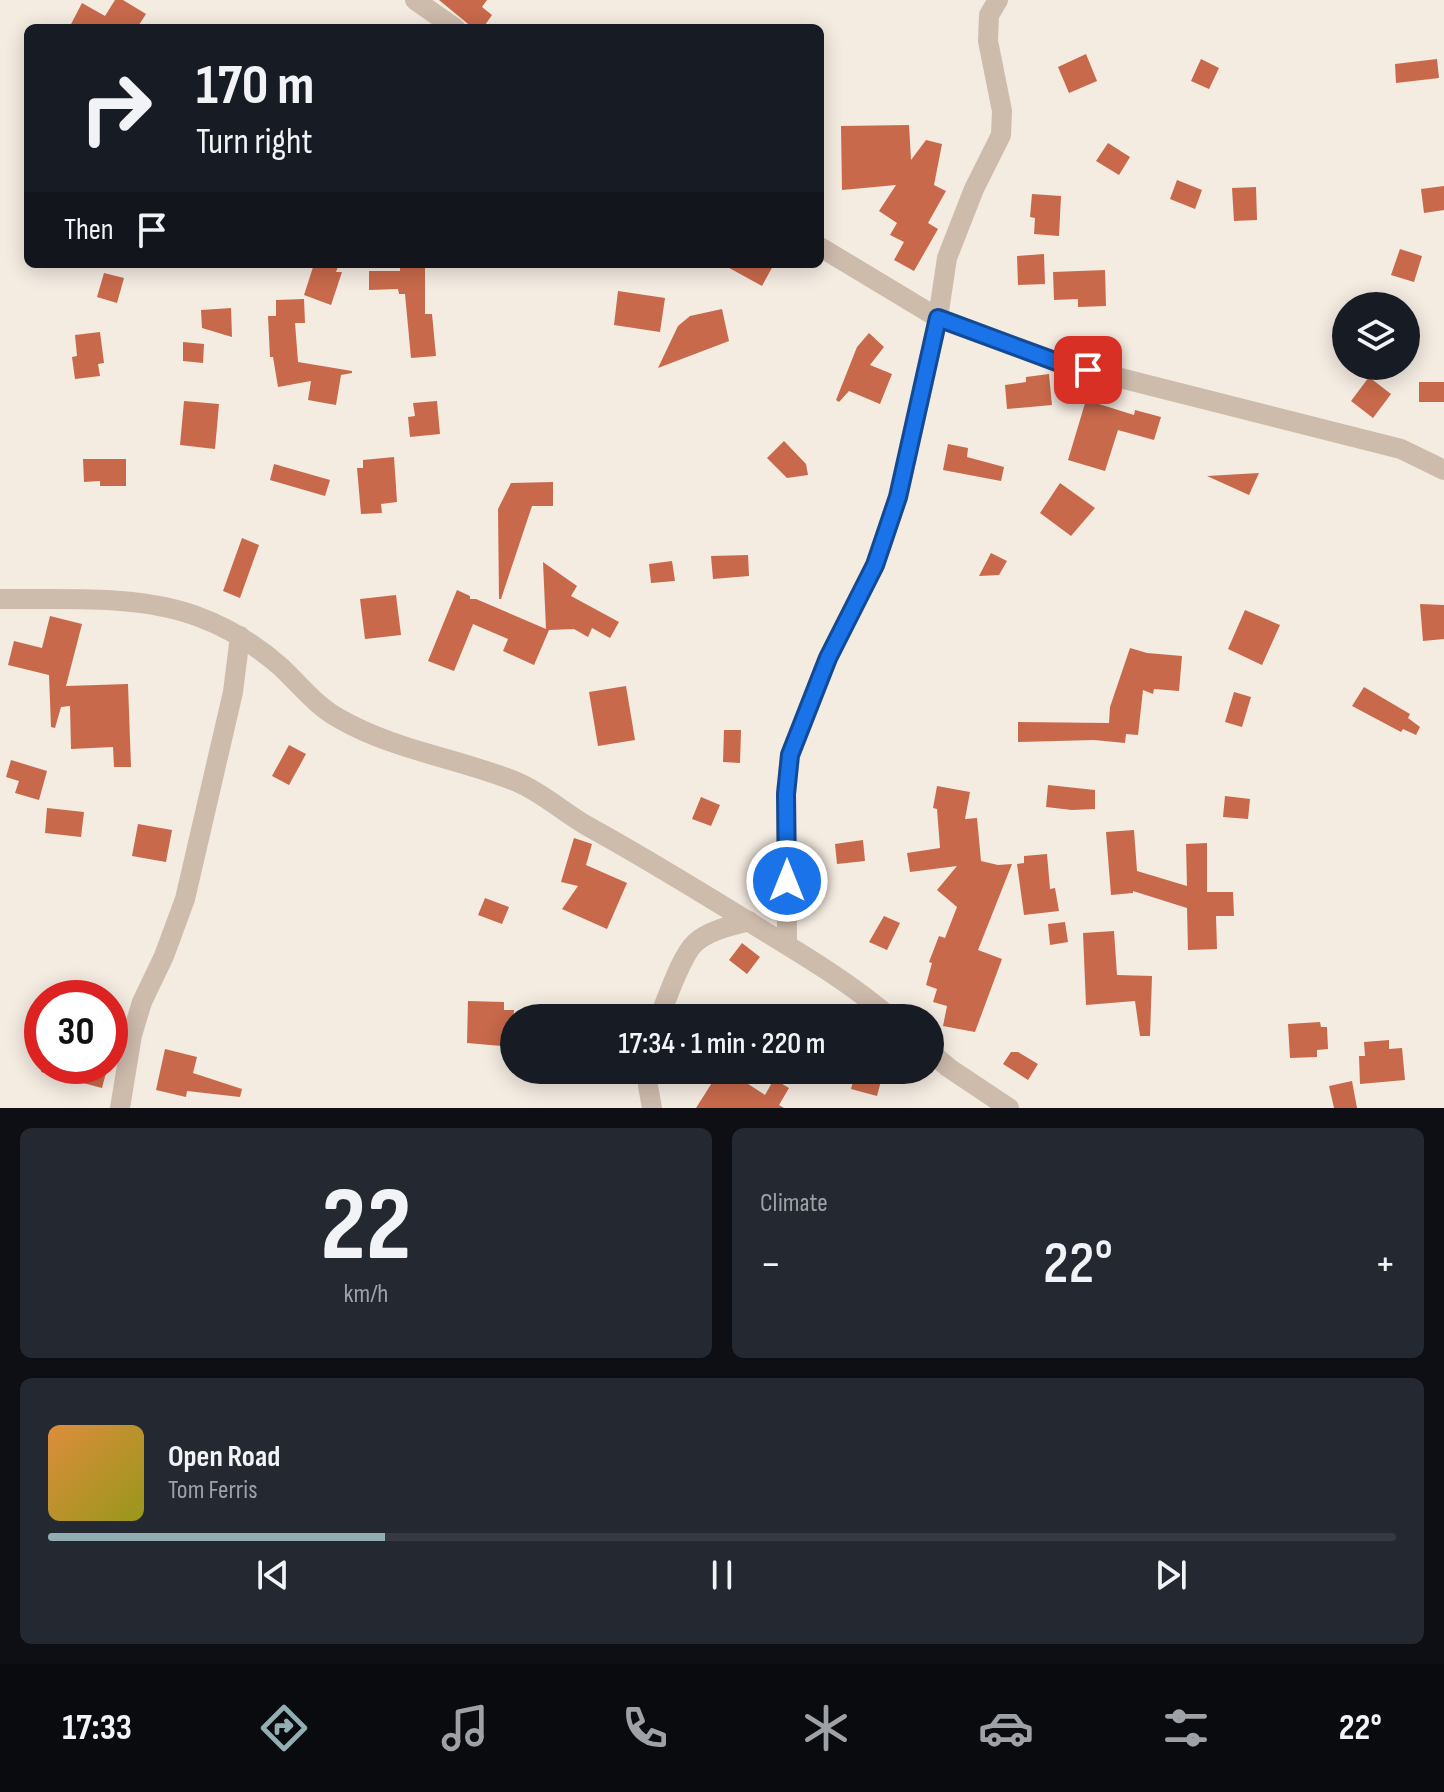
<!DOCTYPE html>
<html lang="en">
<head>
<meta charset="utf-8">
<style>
	body { margin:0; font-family:"Sofia Sans Condensed",sans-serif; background:#242831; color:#f1f3f6; height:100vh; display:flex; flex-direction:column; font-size:30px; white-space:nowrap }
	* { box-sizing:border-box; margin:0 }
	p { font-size:26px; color:#9ea1a6 }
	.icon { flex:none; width:44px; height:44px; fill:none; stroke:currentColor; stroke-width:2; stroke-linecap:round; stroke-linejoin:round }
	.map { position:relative; height:1108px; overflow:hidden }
	.sheet { display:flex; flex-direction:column; gap:20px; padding:20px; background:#0d0f14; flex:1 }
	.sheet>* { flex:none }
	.guide { position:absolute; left:24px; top:24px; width:800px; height:244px; border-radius:12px; box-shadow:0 4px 20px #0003; background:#171b24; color:#f1f3f6; overflow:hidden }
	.buttons { position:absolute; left:1332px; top:292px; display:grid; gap:16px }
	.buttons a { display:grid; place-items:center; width:88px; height:88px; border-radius:50%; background:#171b24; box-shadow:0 4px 20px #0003; font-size:40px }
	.speed { position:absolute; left:24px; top:980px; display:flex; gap:16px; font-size:40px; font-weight:700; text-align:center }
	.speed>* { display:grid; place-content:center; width:104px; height:104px; border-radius:50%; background:#171b24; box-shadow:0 4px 20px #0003; line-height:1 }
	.speed .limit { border:12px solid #d22; background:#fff; color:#111 }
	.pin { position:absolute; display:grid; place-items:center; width:68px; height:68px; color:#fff; margin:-34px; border-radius:16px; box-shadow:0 4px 12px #0006 }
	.me { position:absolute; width:88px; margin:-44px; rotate:0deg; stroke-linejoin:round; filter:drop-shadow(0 0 6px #0008) }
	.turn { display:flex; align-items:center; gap:28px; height:168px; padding:0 40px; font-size:36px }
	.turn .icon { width:104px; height:104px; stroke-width:2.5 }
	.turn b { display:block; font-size:56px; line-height:68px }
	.then { display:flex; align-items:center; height:76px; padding:0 40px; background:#0003; gap:16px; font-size:30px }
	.big { font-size:60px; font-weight:600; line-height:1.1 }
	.sheet .card { flex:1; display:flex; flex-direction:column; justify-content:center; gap:12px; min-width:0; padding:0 28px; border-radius:12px; background:#242831 }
	.sheet .dial { align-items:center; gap:0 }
	.dial b { font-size:104px; line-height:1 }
	.song { display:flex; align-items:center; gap:24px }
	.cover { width:96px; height:96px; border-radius:12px; background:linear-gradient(135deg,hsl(30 70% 55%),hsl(60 70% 35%)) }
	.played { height:8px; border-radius:4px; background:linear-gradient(90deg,#92aeb2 25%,#363941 25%) }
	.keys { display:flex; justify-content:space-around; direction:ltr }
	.heat { display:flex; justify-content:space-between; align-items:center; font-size:44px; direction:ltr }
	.sheet .tiles { flex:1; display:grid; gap:20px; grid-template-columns:1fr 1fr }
	.card:last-child { grid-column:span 2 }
	.trip { position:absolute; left:500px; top:1004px; width:444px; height:80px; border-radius:40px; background:#171b24; box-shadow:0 4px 20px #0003; font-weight:600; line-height:80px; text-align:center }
	.menu { display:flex; height:128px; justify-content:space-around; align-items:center; background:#090b0e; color:#9ea1a6 }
	.menu .icon { width:56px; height:56px }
	.menu .active { color:#92aeb2 }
	.menu b { font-size:36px; color:#f1f3f6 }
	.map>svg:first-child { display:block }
</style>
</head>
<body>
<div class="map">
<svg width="1444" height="1108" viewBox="0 0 1444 1108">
	<rect width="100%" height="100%" fill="#f4ebe1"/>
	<path fill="#c8694b" d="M 115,0 L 123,0 L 146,14 L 137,28 L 69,28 L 82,3 L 105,16 Z
		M 439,0 L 487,0 L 482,7 L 492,15 L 483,28 L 473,28 Z
		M 1086,54 L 1097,81 L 1069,93 L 1058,67 Z
		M 1201,59 L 1219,68 L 1209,89 L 1191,81 Z
		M 1437,59 L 1439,78 L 1396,83 L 1395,64 Z
		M 909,125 L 911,160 L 926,140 L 942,144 L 934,185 L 946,191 L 928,223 L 938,229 L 914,271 L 894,260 L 904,242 L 890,235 L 897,223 L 879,211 L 896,185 L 842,190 L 841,126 Z
		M 1108,143 L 1130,157 L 1119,175 L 1096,161 Z
		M 1177,180 L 1202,190 L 1195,209 L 1170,199 Z
		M 1444,186 L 1444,210 L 1424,213 L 1421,189 Z
		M 1256,187 L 1257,220 L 1234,221 L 1232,188 Z
		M 1032,194 L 1061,196 L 1059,236 L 1034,234 L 1035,218 L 1030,217 Z
		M 1400,249 L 1422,256 L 1414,282 L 1391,275 Z
		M 1044,254 L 1045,284 L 1018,285 L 1017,256 Z
		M 314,264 L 339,264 L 336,272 L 342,272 L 331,305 L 304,295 Z
		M 400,264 L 425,264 L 425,314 L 432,314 L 436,356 L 411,358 L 405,294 L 399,294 L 398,289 L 369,290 L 369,271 L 400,271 Z
		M 722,264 L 774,264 L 762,286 Z
		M 1105,270 L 1106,306 L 1078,307 L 1078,299 L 1054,300 L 1053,272 Z
		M 104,273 L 124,278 L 117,303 L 97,297 Z
		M 618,291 L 665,298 L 660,332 L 614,325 Z
		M 304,299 L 305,323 L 295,323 L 298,362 L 352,371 L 352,373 L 341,375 L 336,405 L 308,400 L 311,381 L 278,387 L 273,357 L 270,357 L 268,316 L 276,316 L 276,300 Z
		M 231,308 L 232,337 L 202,328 L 201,310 Z
		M 722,309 L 729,341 L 658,368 L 678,326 L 690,316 Z
		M 100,332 L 104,363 L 98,364 L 100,376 L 75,379 L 72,357 L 77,356 L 75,335 Z
		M 869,333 L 884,347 L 870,365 L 892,374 L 880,404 L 849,391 L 839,402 L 836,400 L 857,347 Z
		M 183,342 L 204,344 L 203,363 L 183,361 Z
		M 1049,374 L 1052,405 L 1007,409 L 1005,385 L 1026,382 L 1026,377 Z
		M 1369,377 L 1391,394 L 1373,418 L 1351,401 Z
		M 1419,382 L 1444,382 L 1444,402 L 1419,402 Z
		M 1086,400 L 1134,415 L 1135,410 L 1161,417 L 1154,440 L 1118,430 L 1105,471 L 1068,460 Z
		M 184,401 L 219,404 L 215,449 L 180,445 Z
		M 437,401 L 440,434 L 410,437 L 408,417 L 415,416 L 413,403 Z
		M 784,441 L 806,464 L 808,475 L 787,478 L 767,458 Z
		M 948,444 L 968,448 L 967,457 L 1004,467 L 1001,481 L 943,470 Z
		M 394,457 L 397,502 L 381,504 L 382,513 L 361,514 L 357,468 L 363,468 L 363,460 Z
		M 83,459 L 126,459 L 126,486 L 100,486 L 100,481 L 84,482 Z
		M 274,464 L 330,480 L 325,496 L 270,480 Z
		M 1259,473 L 1249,495 L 1207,476 Z
		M 553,482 L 553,506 L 532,506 L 501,599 L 499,599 L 498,509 L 511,483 Z
		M 1060,483 L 1095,508 L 1071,536 L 1040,513 Z
		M 242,538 L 259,545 L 240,598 L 223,591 Z
		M 991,553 L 1007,561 L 999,575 L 979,576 Z
		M 748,555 L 749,576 L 713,579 L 711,556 Z
		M 672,561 L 675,581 L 651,583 L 649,564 Z
		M 543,562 L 577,586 L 571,596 L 619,622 L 610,638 L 592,628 L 588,637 L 574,629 L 549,630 L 534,665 L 503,651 L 508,639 L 473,624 L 454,671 L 428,661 L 457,590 L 470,596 L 470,599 L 476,599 L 546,629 Z
		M 396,595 L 401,635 L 365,639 L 360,599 Z
		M 1420,604 L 1444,605 L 1444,639 L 1423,641 Z
		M 1245,610 L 1280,625 L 1262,665 L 1228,649 Z
		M 50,616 L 82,624 L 66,686 L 128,684 L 131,767 L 114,767 L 113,747 L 71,749 L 70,706 L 61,707 L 55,728 L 51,727 L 49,675 L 8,665 L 14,641 L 42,648 Z
		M 1130,648 L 1147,653 L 1182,656 L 1179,691 L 1154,689 L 1153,694 L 1143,690 L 1138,735 L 1126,734 L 1125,743 L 1094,740 L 1018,742 L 1018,722 L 1109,723 L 1110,707 Z
		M 626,686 L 635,740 L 598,746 L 589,692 Z
		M 1364,687 L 1410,714 L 1408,718 L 1420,727 L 1416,735 L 1403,729 L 1401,732 L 1352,706 Z
		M 1234,692 L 1251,697 L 1242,727 L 1225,722 Z
		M 724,730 L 741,730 L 740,763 L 723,762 Z
		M 289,745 L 306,754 L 289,785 L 272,776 Z
		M 11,760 L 47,771 L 39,800 L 15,793 L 19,781 L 6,777 Z
		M 1048,785 L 1095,790 L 1095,809 L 1072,810 L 1046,807 Z
		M 937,786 L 970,792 L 965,819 L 977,818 L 981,861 L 998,865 L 1012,864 L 978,950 L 1002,959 L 975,1032 L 943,1026 L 947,1006 L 933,1002 L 937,989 L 926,985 L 932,963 L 929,962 L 939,936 L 945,938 L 957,907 L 937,890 L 957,866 L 910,872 L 907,853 L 940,848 L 937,809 L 933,808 Z
		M 1225,796 L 1250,799 L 1248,819 L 1223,817 Z
		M 701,797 L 720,805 L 711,826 L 692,819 Z
		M 47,808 L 84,812 L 81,837 L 45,833 Z
		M 138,824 L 172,830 L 166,862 L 132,856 Z
		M 1134,830 L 1137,871 L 1187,886 L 1186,844 L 1207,843 L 1207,892 L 1233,892 L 1234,916 L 1216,916 L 1217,949 L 1188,950 L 1187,908 L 1133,891 L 1133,893 L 1111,895 L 1106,832 Z
		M 574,838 L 592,844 L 586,865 L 627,883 L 607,929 L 562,909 L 578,886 L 561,882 Z
		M 863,840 L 865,861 L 837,864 L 835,844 Z
		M 1047,854 L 1050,889 L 1055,888 L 1059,911 L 1024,915 L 1017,864 L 1024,863 L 1024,856 Z
		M 485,898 L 509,907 L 502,924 L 478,915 Z
		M 884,916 L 900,923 L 887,950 L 869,942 Z
		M 1065,922 L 1068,942 L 1050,945 L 1048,924 Z
		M 1114,931 L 1117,975 L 1152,976 L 1150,1036 L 1140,1036 L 1135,1001 L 1086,1005 L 1083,933 Z
		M 742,943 L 760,957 L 747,974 L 729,960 Z
		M 468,1001 L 504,1002 L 504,1010 L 514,1010 L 512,1047 L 467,1043 Z
		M 1320,1022 L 1321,1027 L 1327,1027 L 1328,1049 L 1317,1050 L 1317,1057 L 1290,1058 L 1288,1024 Z
		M 1389,1040 L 1389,1049 L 1402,1048 L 1405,1080 L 1360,1084 L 1359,1056 L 1365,1056 L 1364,1042 Z
		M 165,1049 L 197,1057 L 193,1073 L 242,1089 L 240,1097 L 187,1091 L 186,1097 L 156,1090 Z
		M 1011,1052 L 1018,1052 L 1038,1064 L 1028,1080 L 1003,1064 Z
		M 42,1066 L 95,1066 L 107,1069 L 102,1088 L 41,1072 Z
		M 856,1070 L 884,1070 L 877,1096 L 851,1089 Z
		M 728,1071 L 765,1095 L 774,1079 L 789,1088 L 779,1105 L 784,1108 L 696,1108 L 715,1078 L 721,1082 Z
		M 1352,1081 L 1357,1108 L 1334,1108 L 1329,1086 Z"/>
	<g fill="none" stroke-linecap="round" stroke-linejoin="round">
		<path stroke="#cdbbac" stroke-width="20" d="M 415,0 L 455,28
			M 820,247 L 938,318 L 1057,362 L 1401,449 L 1444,470
			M 0,599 C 62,600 140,594 199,617 C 229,628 257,646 281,667 C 300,685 316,706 340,719 C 396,751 458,758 517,782 C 543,793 564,813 589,827 C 642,856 694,888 746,920 C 795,950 847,980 891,1018
			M 787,943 L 786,794 L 790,755 L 828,658 L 875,565 L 898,497 L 938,318 L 947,258 L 974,189 L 1001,135 L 1002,111 L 988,41 L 989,15 L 998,0
			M 659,1018 C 667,999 681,956 695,943 C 709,930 731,926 749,921
			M 930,1052 L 949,1068 L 1009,1108
			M 648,1070 L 648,1086 L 652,1108
			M 120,1108 L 132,1035 L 142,1002 L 164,956 L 185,899 L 233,692 L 240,636"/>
	</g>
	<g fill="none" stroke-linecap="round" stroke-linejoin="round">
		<g stroke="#114b97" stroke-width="20">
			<path id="route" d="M 787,881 L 786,794 L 790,755 L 828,658 L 875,565 L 898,497 L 938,318 L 1057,362 L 1088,370"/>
		</g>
		<use href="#route" stroke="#1a73e8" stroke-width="14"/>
	</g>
</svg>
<div class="buttons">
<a><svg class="icon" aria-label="layers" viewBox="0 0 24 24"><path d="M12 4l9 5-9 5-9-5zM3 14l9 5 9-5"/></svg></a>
</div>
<div class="speed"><div class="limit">30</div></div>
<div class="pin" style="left:1088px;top:370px;background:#d93025"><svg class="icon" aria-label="arrive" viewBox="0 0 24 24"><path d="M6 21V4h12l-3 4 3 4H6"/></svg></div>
<svg class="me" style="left:787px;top:881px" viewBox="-20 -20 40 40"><circle r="17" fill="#1a73e8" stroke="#fff" stroke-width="3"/><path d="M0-11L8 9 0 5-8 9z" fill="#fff"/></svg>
<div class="trip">17:34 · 1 min · 220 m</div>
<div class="guide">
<div class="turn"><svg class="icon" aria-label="right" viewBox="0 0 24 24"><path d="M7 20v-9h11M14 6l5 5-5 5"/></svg><div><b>170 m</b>Turn right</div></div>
<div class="then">Then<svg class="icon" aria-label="arrive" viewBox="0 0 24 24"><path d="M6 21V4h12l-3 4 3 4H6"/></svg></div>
</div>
</div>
<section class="sheet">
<div class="tiles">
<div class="card dial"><b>22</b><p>km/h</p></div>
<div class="card"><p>Climate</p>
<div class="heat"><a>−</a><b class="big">22°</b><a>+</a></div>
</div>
<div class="card">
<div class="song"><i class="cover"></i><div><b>Open Road</b><p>Tom Ferris</p></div></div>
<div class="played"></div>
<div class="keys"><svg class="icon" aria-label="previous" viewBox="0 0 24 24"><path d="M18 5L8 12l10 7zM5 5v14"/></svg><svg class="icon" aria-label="pause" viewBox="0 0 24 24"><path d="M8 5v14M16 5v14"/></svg><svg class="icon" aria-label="next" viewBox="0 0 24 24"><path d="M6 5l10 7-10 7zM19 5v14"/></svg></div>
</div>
</div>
</section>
<nav class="menu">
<b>17:33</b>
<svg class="icon active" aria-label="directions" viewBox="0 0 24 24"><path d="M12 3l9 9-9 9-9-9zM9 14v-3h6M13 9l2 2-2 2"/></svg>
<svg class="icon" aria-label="music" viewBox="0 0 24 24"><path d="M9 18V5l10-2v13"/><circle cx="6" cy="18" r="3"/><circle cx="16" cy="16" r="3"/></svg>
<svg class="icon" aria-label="phone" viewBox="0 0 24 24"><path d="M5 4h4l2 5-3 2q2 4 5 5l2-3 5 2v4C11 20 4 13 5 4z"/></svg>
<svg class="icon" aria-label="climate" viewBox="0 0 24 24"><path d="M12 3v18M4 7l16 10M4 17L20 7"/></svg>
<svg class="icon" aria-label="car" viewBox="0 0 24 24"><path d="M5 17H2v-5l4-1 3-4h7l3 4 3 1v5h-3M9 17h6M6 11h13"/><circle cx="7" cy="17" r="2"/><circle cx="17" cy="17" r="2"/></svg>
<svg class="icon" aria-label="filters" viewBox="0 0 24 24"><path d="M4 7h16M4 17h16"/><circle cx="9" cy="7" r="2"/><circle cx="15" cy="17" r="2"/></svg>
<b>22°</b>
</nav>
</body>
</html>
